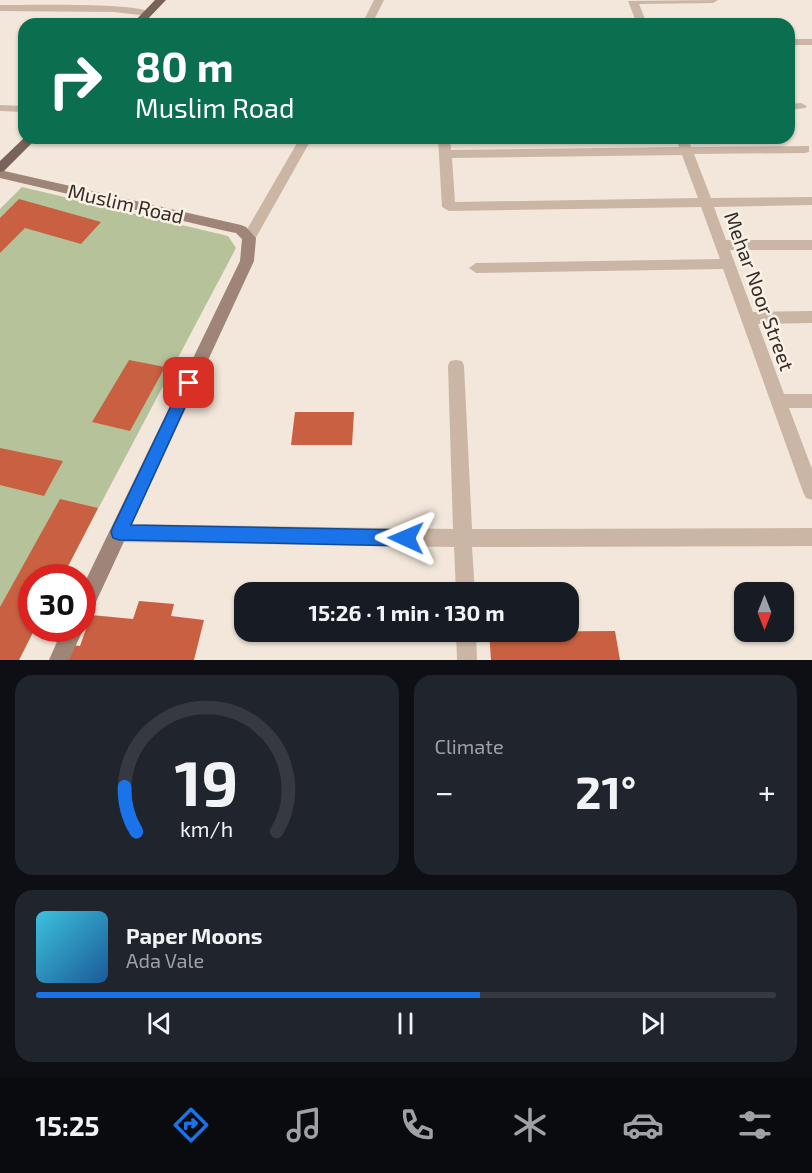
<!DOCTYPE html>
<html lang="en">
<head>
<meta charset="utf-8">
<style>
	body { margin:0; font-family:"Exo 2",sans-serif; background:#20242c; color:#f1f3f6; height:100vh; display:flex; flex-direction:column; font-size:22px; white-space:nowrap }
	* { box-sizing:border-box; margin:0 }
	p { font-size:20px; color:#9ea1a6 }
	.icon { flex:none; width:33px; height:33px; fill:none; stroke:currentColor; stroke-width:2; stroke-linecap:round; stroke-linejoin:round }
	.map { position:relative; height:660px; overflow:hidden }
	.side { display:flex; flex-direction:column; gap:15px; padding:15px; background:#0d0f14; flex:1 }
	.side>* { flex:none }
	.guide { position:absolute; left:18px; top:18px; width:777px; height:126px; border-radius:18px; box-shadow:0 2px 4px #0004; background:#0b6e4f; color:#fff; overflow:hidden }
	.needle { width:39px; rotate:180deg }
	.tools { position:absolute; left:734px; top:582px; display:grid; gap:12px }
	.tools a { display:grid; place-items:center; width:60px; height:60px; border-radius:12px; background:#171b24; box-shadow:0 2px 4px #0004; font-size:30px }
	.speed { position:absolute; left:18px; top:564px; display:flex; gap:12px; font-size:30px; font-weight:700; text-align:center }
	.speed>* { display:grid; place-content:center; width:78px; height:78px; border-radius:50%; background:#171b24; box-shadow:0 2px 4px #0004; line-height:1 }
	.speed .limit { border:9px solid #d22; background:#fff; color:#111 }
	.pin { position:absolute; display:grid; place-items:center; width:51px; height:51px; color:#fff; margin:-26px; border-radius:12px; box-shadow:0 3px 9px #0006 }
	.me { position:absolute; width:66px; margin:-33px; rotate:271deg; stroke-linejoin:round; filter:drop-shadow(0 0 4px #0008) }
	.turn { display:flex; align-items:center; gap:21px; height:126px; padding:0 18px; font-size:27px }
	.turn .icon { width:78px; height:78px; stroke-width:2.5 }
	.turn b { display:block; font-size:42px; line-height:51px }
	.big { font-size:45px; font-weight:700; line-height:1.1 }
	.side .tile { flex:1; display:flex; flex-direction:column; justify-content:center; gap:9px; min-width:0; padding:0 21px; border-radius:18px; background:#20242c }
	.side .dial { align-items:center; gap:0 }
	.dial svg { height:156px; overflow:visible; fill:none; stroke:#363941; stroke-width:7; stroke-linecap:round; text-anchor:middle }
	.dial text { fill:#f1f3f6; stroke:none }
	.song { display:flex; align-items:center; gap:18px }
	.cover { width:72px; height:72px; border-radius:9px; background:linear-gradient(135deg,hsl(190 70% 55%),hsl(210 70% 35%)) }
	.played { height:6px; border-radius:3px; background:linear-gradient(90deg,#1a73e8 60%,#363941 60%) }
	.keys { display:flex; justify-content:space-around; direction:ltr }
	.heat { display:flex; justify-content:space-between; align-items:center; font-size:33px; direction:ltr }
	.side .tiles { flex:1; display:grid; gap:15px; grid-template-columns:1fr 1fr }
	.tile:last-child { grid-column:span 2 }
	.trip { position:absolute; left:234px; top:582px; width:345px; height:60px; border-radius:18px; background:#171b24; box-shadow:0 2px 4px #0004; font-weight:700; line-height:60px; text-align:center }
	.dock { display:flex; height:96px; justify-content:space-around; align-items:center; background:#090b0e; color:#9ea1a6 }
	.dock .icon { width:42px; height:42px }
	.dock .on { color:#1a73e8 }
	.dock b { font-size:27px; color:#f1f3f6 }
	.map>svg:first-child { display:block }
</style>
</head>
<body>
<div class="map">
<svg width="812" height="660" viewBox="0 0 812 660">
	<rect width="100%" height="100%" fill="#f2e7da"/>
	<path fill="#b5c29a" d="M 22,187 L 228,236 L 236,248 L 62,577 L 32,578 L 32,628 L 35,629 L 19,660 L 0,660 L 0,209 Z"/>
	<path fill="#c96041" d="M 234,138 L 264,138 L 259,144 Z
		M 19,199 L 101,222 L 81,244 L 25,228 L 0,253 L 0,218 Z
		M 129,360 L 165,367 L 130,431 L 92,422 Z
		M 295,412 L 354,412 L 352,445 L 291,445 Z
		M 0,448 L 63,461 L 44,496 L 0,485 Z
		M 60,499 L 98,508 L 62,578 L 32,578 L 32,628 L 35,628 L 19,660 L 0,660 L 0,607 Z
		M 139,601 L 174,604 L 171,616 L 204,620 L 194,660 L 65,660 L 71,645 L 80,646 L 91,615 L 133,619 Z
		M 615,631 L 620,660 L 491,660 L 489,632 Z"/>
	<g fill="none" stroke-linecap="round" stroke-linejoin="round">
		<path fill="#cbb6a6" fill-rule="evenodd" d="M 374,0 L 384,0 L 372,24 L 362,24 Z
			M 718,0 L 713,3 L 639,4 L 647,24 L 637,24 L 628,1 Z
			M 0,5 C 26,5 138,2 153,13 L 148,16 L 114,12 L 0,11 Z
			M 789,39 L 812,39 L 812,45 L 789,45 Z
			M 801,103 L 807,106 L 805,108 L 789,110 L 789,104 Z
			M 0,105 L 24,106 L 24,112 L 0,111 Z
			M 300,138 L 312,138 L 254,241 L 244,241 L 242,238 Z
			M 438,138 L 450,138 L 451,150 L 679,147 L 676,138 L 688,138 L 691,147 L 809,146 L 809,152 L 805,153 L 694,154 L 711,198 L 812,197 L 812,205 L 714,207 L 726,240 L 812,240 L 812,250 L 730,250 L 753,312 L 812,311 L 812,323 L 758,324 L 784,394 L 812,394 L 812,408 L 789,408 L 812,469 L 812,500 L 806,498 L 803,492 L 723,269 L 476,273 L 469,268 L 476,263 L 720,259 L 701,207 L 449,211 L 442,207 ZM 682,155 L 698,198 L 455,202 L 452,158 Z
			M 456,360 L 462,361 L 464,366 L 472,529 L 812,528 L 812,546 L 472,547 L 475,592 L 456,592 L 454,547 L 119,542 L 113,539 L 110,533 L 113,527 L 119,524 L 453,529 L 448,366 L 450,361 Z
			M 456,632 L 476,632 L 477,660 L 457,660 Z"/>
		<path fill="#9f8577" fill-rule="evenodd" d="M 0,170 L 241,225 L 246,227 L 256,238 L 254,261 L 89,617 L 82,620 L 82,588 L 240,261 L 242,239 L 236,233 L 226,231 L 0,178 Z
			M 82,625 L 84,628 L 69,660 L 49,660 L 63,628 L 82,628 Z"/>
		<path fill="#796258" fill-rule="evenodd" d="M 155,0 L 166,0 L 143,24 L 132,24 Z
			M 24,138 L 37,138 L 4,171 L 0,172 L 0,161 Z"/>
	</g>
	<path fill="#1a73e8" stroke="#114b97" stroke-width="1.5" d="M 189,377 L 194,379 L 196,383 L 131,525 L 406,530 L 412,532 L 415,538 L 412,543 L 406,546 L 119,540 L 113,538 L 111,532 L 113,527 L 184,379 Z"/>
	<g text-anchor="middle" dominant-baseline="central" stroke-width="5" stroke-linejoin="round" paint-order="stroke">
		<g font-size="20" fill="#372c27" stroke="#faf1e7">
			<text transform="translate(126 203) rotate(13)">Muslim Road</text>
			<text transform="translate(760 291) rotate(70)">Mehar Noor Street</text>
		</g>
	</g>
</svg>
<div class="tools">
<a><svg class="needle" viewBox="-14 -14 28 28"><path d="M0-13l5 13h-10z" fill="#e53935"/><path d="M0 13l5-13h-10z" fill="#9ea1a6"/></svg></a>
</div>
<div class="speed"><div class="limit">30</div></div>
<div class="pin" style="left:189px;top:383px;background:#d93025"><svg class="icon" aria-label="arrive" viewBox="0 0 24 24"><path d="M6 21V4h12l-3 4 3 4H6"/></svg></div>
<svg class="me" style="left:406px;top:538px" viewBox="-20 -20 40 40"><path d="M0-17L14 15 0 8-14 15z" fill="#1a73e8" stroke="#fff" stroke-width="4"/></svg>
<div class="trip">15:26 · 1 min · 130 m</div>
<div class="guide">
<div class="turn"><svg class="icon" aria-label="right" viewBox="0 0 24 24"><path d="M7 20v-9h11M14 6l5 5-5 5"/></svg><div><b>80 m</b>Muslim Road</div></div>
</div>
</div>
<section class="side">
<div class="tiles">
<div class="tile dial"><svg viewBox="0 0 100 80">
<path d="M14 69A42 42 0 1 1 86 69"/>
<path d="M14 69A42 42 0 0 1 8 46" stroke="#1a73e8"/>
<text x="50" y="56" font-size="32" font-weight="700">19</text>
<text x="50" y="72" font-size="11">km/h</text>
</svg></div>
<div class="tile"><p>Climate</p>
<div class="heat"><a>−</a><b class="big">21°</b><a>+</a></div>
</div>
<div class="tile">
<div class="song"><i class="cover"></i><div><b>Paper Moons</b><p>Ada Vale</p></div></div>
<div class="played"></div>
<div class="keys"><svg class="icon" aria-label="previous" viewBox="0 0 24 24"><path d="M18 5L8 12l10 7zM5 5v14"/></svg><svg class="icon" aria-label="pause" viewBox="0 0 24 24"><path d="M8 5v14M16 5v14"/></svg><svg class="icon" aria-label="next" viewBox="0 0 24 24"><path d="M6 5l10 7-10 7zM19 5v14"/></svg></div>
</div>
</div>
</section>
<nav class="dock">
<b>15:25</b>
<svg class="icon on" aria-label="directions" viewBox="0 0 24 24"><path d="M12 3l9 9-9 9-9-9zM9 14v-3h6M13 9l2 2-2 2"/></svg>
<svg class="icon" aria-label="music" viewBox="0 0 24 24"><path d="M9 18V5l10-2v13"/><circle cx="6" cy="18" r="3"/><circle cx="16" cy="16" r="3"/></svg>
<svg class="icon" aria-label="phone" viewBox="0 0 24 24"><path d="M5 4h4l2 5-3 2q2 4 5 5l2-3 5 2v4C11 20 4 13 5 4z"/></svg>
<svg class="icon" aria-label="climate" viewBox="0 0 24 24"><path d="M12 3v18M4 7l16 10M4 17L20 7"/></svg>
<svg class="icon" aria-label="car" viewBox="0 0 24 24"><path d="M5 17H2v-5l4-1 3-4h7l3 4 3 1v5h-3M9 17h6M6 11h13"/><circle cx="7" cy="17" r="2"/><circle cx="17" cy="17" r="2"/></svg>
<svg class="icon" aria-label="filters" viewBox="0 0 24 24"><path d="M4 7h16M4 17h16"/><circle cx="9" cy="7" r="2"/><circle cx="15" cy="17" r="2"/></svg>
</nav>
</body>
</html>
